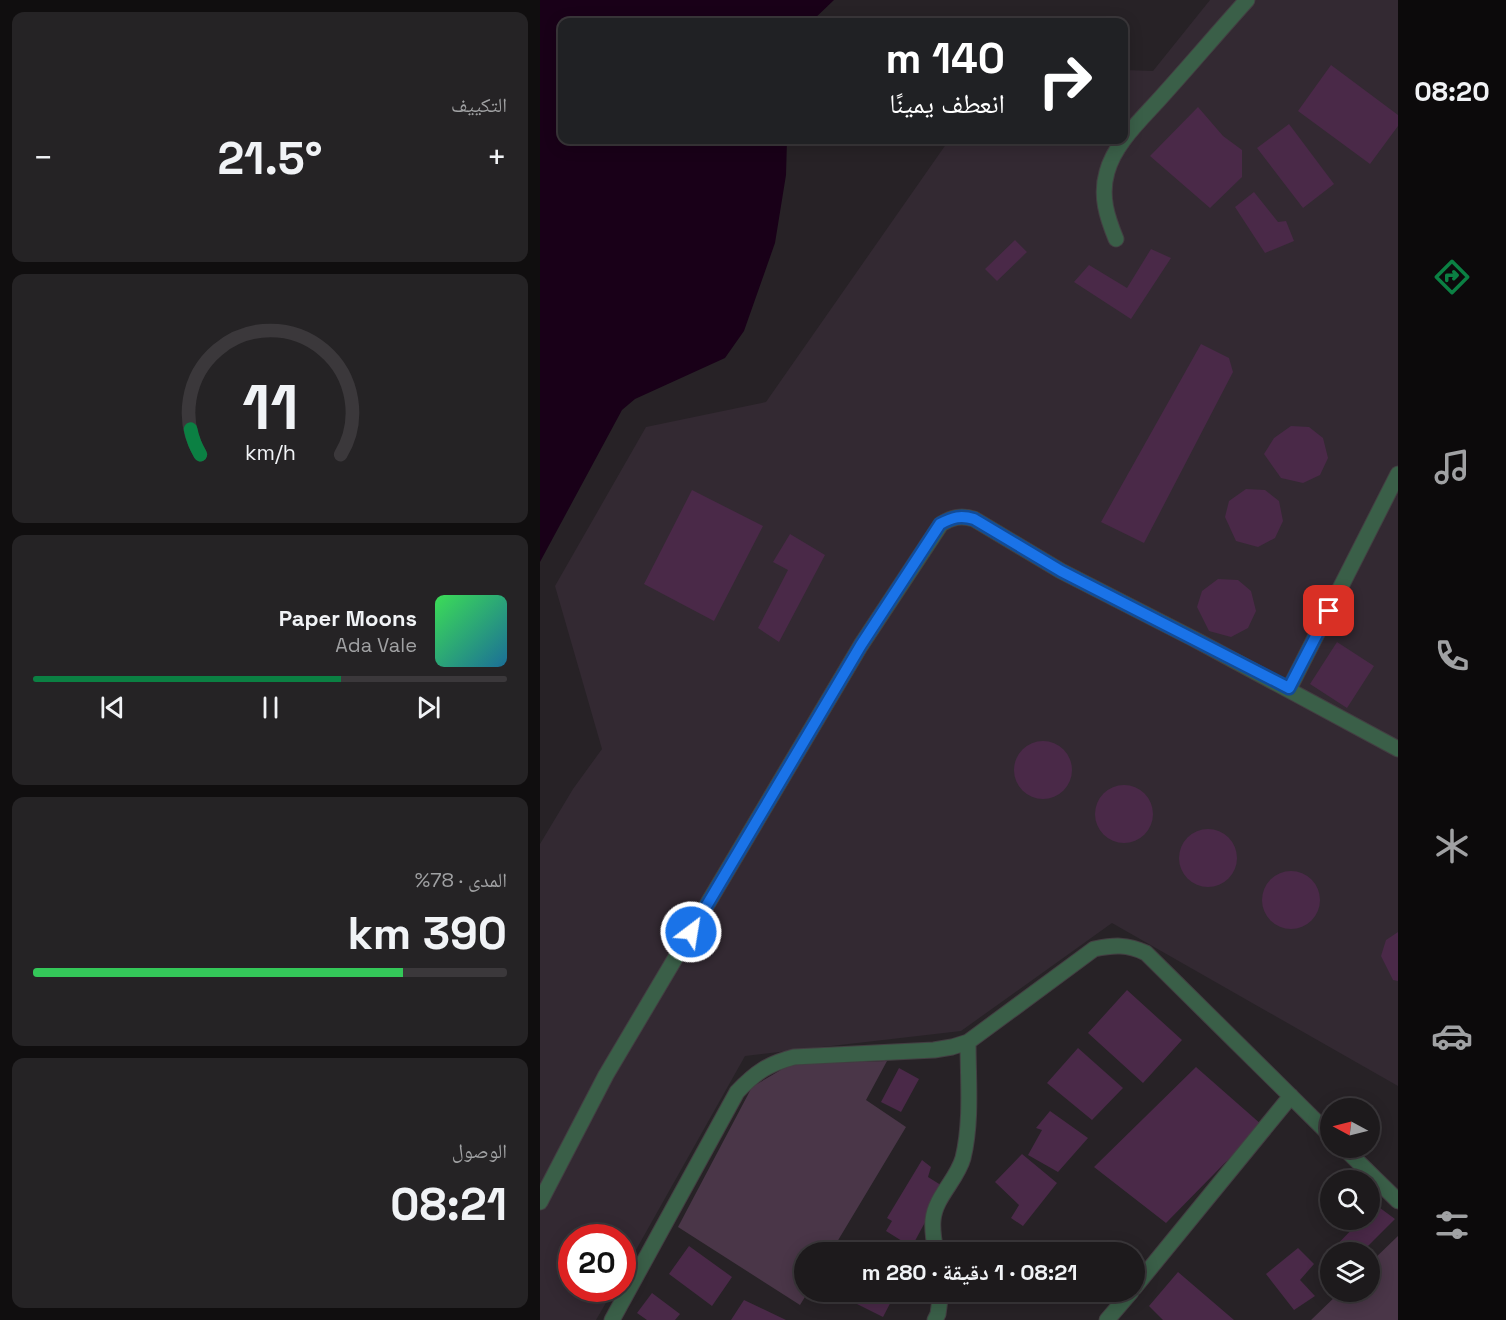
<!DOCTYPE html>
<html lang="ar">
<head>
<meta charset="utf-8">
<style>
	body { margin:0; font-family:"Space Grotesk","Noto Naskh Arabic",sans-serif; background:#252325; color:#f1f3f6; direction:rtl; height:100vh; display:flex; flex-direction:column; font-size:22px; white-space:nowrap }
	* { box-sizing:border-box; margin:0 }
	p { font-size:20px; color:#a0a1a3 }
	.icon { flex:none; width:33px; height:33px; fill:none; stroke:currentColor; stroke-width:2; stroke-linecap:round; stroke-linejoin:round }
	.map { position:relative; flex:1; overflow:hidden; direction:ltr }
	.details { display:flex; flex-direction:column; gap:12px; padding:12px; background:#100e0f; width:540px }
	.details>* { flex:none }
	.guide { position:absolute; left:18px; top:18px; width:570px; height:126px; border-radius:12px; box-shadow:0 3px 15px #0003,0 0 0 2px #3b383b; direction:rtl; background:#202124; color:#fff; overflow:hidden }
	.needle { width:39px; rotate:277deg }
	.buttons { position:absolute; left:780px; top:1098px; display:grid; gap:12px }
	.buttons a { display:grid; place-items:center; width:60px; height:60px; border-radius:50%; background:#1d1a1c; box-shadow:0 3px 15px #0003,0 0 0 2px #3b383b; font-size:30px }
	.speed { position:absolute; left:18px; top:1224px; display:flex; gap:12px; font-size:30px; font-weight:700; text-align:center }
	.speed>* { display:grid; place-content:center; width:78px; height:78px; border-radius:50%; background:#1d1a1c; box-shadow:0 3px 15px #0003,0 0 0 2px #3b383b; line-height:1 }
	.speed .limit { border:9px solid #d22; background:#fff; color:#111 }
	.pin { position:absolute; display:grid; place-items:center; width:51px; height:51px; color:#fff; margin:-26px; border-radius:12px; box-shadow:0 3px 9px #0006 }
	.me { position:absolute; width:66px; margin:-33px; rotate:31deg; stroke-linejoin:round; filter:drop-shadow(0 0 4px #0008) }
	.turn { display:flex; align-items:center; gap:21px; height:126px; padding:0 24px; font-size:27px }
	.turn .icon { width:78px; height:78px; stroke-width:2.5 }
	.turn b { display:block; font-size:42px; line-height:51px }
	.big { font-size:45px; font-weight:700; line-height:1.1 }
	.details .tile { flex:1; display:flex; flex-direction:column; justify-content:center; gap:9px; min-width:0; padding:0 21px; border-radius:12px; background:#252325 }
	.details .dial { align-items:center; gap:0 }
	.dial svg { height:156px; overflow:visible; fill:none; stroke:#3b383b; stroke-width:7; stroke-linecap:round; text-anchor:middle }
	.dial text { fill:#f1f3f6; stroke:none }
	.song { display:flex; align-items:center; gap:18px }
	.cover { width:72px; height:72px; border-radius:9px; background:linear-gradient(135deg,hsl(130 70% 55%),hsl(200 70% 35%)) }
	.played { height:6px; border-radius:3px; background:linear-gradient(90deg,#0b8043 65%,#3b383b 65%) }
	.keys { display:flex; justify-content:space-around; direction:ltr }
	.heat { display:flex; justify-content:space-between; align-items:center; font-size:33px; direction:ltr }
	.charge { height:9px; border-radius:4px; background:linear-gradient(90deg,#34c759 78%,#3b383b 0) }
	.trip { position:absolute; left:254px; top:1242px; width:351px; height:60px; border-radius:30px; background:#1d1a1c; box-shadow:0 3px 15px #0003,0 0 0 2px #3b383b; font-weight:700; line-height:60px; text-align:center; direction:rtl }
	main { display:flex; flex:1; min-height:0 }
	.menu { display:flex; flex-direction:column; width:108px; justify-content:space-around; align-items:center; background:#0c0a0b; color:#a0a1a3 }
	.menu .icon { width:42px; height:42px }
	.menu .active { color:#0b8043 }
	.menu b { font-size:27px; color:#f1f3f6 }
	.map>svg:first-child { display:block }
</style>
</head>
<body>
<main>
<nav class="menu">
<b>08:20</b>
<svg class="icon active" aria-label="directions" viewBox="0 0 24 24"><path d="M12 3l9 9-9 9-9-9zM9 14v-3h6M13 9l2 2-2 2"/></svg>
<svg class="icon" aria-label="music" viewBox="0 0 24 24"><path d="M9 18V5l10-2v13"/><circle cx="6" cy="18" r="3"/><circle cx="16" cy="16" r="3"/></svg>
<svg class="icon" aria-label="phone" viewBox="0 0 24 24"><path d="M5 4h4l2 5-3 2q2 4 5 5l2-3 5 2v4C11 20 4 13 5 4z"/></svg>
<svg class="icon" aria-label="climate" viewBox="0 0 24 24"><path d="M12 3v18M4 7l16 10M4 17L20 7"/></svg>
<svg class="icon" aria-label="car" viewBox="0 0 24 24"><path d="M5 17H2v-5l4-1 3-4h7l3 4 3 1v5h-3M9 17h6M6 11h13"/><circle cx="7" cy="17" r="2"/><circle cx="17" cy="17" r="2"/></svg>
<svg class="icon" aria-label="filters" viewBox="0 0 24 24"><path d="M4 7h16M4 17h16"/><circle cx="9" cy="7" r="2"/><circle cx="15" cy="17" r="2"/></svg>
</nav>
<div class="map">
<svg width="858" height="1320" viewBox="0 0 858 1320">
	<rect width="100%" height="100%" fill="#272226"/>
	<path fill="#332932" d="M 670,0 L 858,0 L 858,1086 L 572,923 L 421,1031 L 205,1056 L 83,1273 L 82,1238 L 32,1238 L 32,1288 L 74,1289 L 56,1320 L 0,1320 L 0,844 L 33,789 L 62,749 L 15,586 L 106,427 L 226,402 L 409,140 L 584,140 L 584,70 L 613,71 Z"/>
	<path fill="#4a3648" d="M 347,1061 L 326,1100 L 366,1127 L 291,1252 L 264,1252 L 264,1292 L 268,1292 L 260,1305 L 138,1227 L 212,1087 L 251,1064 Z
		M 858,1236 L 858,1320 L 771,1320 L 800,1292 L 830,1292 L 830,1263 Z"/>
	<path fill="#190018" d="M 0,0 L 294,0 L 271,22 L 22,22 L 22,140 L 247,140 L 246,175 L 235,243 L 204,331 L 185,358 L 95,399 L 82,410 L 0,562 Z"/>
	<path fill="#4a2948" d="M 791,65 L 858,115 L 858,126 L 830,164 L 758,111 Z
		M 658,107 L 683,136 L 702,150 L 702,177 L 670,208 L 610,156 Z
		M 749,124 L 794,184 L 763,208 L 717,148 Z
		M 714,192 L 738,222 L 746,221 L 754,241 L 725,253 L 695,207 Z
		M 475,240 L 487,252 L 457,281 L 445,269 Z
		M 611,249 L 631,258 L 591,319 L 534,282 L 549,265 L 587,288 Z
		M 661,344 L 689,358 L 693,372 L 604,543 L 561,522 Z
		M 751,426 L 769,427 L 783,438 L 788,458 L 780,475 L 763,483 L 741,478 L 724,454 L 734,438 Z
		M 706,489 L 725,490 L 739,501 L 743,521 L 735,538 L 718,547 L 696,541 L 685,517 L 689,501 Z
		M 152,490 L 223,526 L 174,621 L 104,584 Z
		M 250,534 L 285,555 L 239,642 L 218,628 L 248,570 L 233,562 Z
		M 678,579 L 698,580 L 711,591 L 716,611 L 708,628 L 691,637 L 669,631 L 657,607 L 662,591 Z
		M 797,642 L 834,666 L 807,708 L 770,684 Z
		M474 770a29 29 0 1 1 58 0a29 29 0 1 1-58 0Z
		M555 814a29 29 0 1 1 58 0a29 29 0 1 1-58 0Z
		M639 858a29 29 0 1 1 58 0a29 29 0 1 1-58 0Z
		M722 900a29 29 0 1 1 58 0a29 29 0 1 1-58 0Z
		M 858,932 L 858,981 L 853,980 L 841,956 L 846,940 Z
		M 587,990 L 642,1040 L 603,1083 L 548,1033 Z
		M 538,1048 L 583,1088 L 552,1120 L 507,1083 Z
		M 656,1067 L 722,1125 L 626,1223 L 554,1167 Z
		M 359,1068 L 379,1079 L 361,1112 L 341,1102 Z
		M 510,1111 L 548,1138 L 518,1172 L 488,1155 L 502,1130 L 496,1128 Z
		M 482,1154 L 517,1183 L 483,1226 L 471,1218 L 479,1205 L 455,1182 Z
		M 382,1160 L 391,1167 L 388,1177 L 404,1187 L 369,1252 L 364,1252 L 357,1247 L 362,1241 L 346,1231 L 352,1221 L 347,1218 Z
		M 836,1205 L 855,1219 L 822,1252 L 790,1252 L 790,1260 L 787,1255 L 821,1220 L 830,1220 L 830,1211 Z
		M 149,1246 L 192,1277 L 172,1306 L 129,1274 Z
		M 758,1248 L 774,1264 L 760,1280 L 775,1296 L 754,1310 L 726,1274 Z
		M 638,1272 L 694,1320 L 623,1320 L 609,1306 Z
		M 306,1292 L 356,1292 L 343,1317 L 303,1297 Z
		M 112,1293 L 140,1314 L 135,1320 L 107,1320 L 97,1313 Z
		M 204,1300 L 246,1320 L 191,1320 Z"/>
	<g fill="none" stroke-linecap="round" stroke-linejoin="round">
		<g stroke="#433e42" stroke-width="17">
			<path id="minor" d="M 576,239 C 567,217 560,196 567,172 C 575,142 604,117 624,94 C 652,63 679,31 707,0
				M 749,689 L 858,474
				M 804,1148 L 858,1201
				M 0,1202 L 66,1075 L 321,645 L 401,524 C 413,517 421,515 434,519 L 521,571 L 656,640 L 858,749
				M 396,1252 C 394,1242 392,1231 393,1220 C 395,1197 417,1180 423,1158 C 432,1121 428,1080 428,1042
				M 594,1288 L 751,1096
				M 72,1320 L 197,1092 C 216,1072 228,1064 254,1057 L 394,1050 L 412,1047 L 428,1042 L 554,949 C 574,945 587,944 606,953 L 790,1135
				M 395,1320 L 398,1314 L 401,1292
				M 567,1320 L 591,1292"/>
		</g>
		<use href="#minor" stroke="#3a5f48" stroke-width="15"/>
	</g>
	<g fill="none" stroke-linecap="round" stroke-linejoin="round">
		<g stroke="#114b97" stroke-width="15">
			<path id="route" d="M 151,932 L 321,645 L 400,524 C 413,517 421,515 434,519 L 521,571 L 749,688 L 789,611"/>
		</g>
		<use href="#route" stroke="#1a73e8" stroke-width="10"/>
	</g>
</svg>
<div class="buttons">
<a><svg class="needle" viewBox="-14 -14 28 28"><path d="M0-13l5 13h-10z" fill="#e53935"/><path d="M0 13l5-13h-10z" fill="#a0a1a3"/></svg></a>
<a><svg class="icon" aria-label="search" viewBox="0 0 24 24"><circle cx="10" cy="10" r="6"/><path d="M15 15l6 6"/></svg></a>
<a><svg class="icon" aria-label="layers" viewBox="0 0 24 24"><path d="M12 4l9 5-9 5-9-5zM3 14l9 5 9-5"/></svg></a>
</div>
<div class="speed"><div class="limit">20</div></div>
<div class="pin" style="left:789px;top:611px;background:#d93025"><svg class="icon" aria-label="arrive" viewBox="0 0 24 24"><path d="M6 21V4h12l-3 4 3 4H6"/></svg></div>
<svg class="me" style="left:151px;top:932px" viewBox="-20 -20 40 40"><circle r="17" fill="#1a73e8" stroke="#fff" stroke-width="3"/><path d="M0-11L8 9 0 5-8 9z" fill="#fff"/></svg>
<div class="trip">08:21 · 1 دقيقة · 280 m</div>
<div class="guide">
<div class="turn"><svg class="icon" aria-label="right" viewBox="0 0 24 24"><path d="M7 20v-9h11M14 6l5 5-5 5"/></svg><div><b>140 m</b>انعطف يمينًا</div></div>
</div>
</div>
<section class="details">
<div class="tile"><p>التكييف</p>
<div class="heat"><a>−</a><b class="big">21.5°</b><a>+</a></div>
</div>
<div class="tile dial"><svg viewBox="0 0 100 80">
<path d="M14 69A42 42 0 1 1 86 69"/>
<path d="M14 69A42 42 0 0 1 9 56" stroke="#0b8043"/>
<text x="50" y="56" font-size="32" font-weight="700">11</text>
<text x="50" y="72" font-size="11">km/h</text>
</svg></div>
<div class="tile">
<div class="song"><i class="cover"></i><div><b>Paper Moons</b><p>Ada Vale</p></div></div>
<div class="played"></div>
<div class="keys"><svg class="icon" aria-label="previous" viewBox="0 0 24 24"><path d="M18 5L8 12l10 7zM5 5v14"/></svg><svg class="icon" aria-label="pause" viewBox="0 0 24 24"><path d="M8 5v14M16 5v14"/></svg><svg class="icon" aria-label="next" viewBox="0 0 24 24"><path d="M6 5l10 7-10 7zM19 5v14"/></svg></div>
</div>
<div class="tile"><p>المدى · 78%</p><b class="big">390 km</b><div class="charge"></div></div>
<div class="tile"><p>الوصول</p><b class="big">08:21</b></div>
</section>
</main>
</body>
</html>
